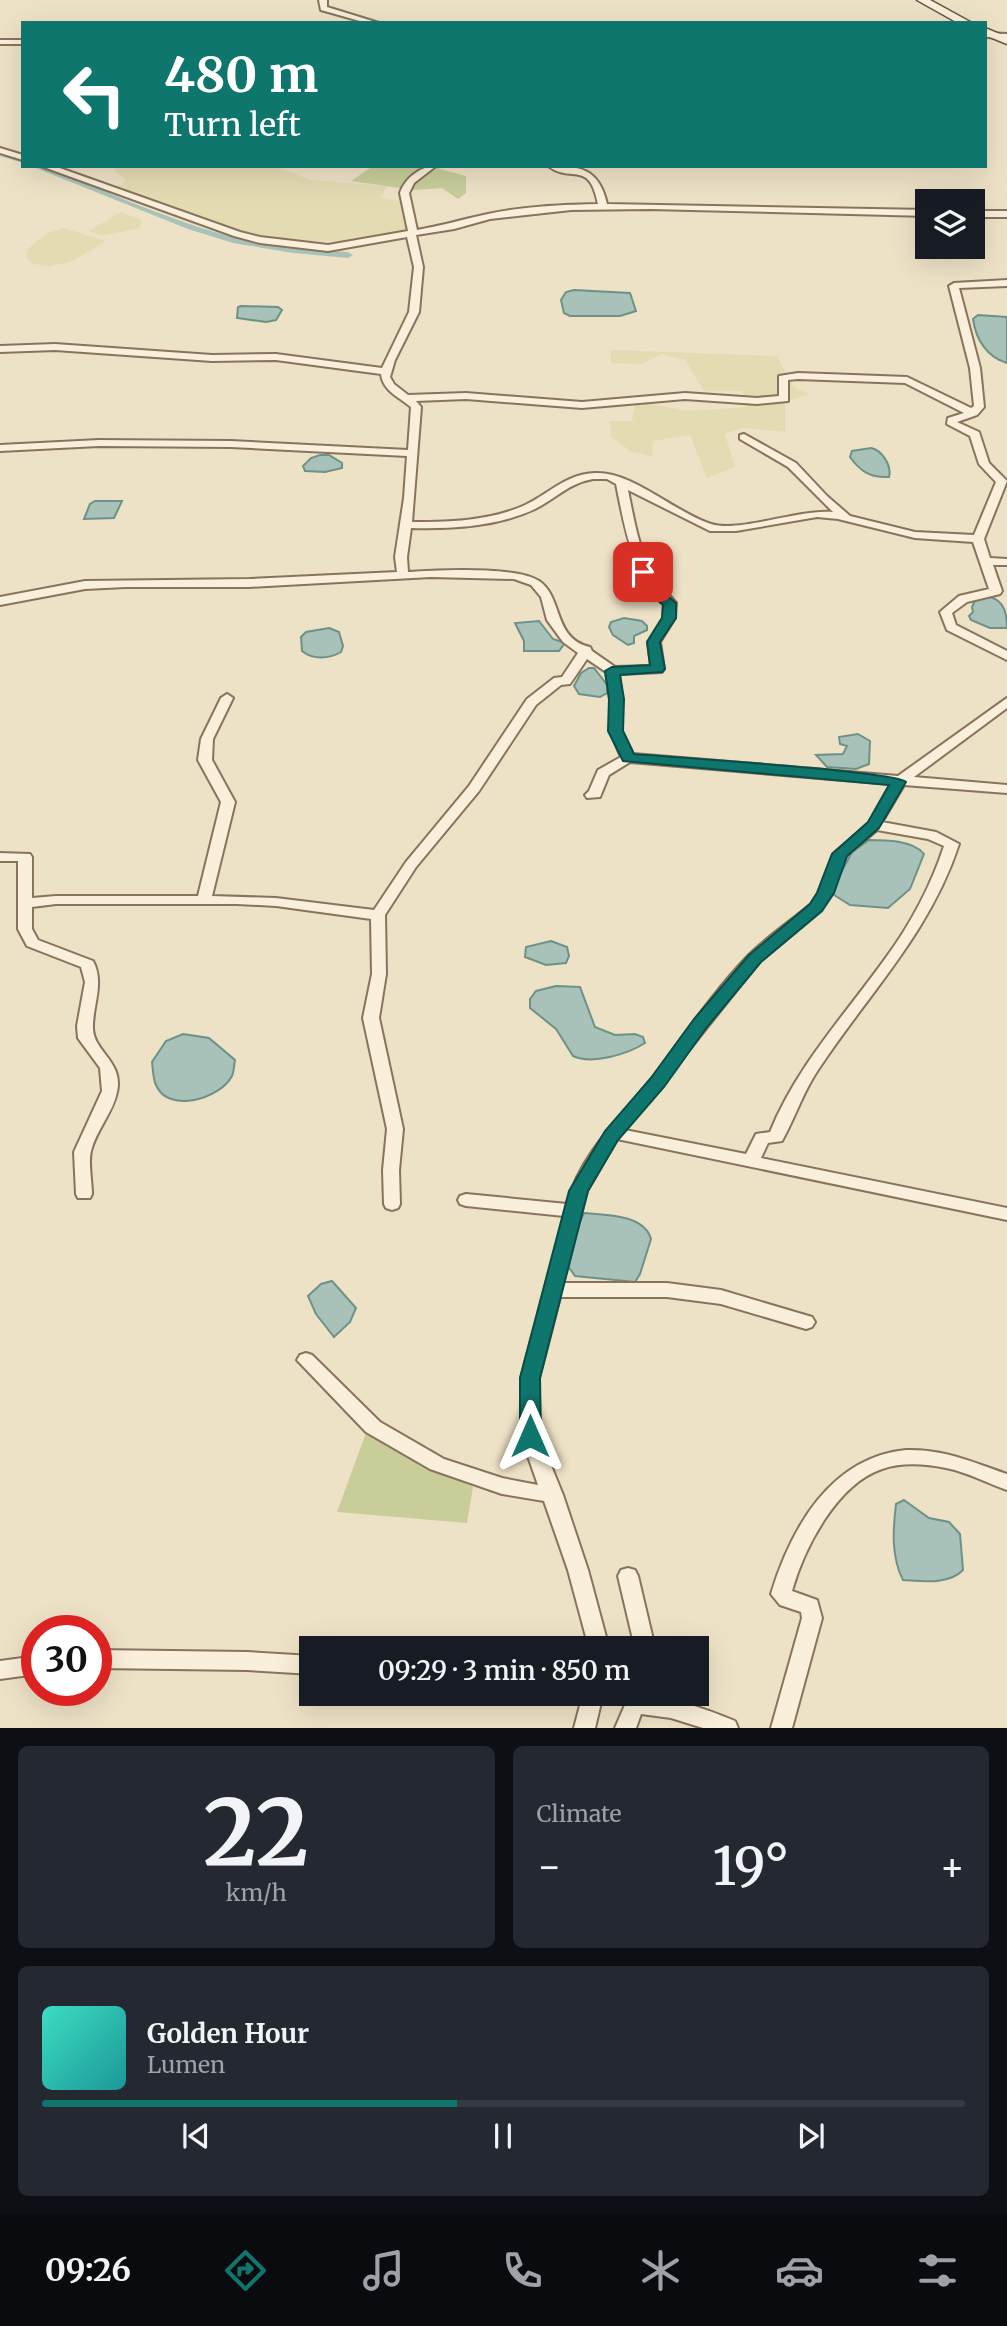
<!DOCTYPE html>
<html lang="en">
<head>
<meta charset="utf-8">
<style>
	body { margin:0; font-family:Merriweather,serif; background:#242831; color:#f1f3f6; height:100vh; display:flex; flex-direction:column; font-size:26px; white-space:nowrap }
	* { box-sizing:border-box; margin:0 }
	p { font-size:23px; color:#9ea1a6 }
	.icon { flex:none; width:38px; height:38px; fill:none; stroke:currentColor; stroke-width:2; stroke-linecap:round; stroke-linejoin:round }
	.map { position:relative; height:1728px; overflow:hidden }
	.drawer { display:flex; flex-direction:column; gap:18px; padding:18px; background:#0d0f14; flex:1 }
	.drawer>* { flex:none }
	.top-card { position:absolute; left:21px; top:21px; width:966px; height:147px; border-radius:0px; box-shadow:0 7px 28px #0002; background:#0f766e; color:#fff; overflow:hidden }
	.controls { position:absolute; left:915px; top:189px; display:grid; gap:14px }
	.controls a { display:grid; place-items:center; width:70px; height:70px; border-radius:0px; background:#171b24; box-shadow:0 7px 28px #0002; font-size:35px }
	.speed { position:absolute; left:21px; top:1615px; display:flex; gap:14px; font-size:35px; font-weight:700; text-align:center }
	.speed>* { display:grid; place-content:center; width:91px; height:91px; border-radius:50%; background:#171b24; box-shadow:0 7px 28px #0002; line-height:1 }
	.speed .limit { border:10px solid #d22; background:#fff; color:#111 }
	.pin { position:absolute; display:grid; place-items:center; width:60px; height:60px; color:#fff; margin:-30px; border-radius:14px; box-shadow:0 4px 10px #0006 }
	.me { position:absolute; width:77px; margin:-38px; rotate:0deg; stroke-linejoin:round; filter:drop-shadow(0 0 5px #0008) }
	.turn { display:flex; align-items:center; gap:24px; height:147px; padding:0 28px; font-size:32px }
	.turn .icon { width:91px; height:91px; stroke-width:2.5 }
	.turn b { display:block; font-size:49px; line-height:60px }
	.big { font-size:52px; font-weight:600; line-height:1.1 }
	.drawer .widget { flex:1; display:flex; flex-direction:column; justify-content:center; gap:10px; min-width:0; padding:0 24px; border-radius:10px; background:#242831 }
	.drawer .dial { align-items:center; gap:0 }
	.dial b { font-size:91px; line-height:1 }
	.song { display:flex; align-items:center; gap:21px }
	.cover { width:84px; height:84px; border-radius:10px; background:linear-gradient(135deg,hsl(170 70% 55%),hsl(180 70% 35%)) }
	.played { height:7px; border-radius:4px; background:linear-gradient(90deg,#0f766e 45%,#363941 45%) }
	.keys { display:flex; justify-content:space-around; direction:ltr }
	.heat { display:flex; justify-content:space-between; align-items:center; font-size:38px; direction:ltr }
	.drawer .tiles { flex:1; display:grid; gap:18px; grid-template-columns:1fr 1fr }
	.widget:last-child { grid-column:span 2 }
	.trip { position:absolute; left:299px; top:1636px; width:410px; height:70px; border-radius:0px; background:#171b24; box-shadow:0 7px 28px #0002; font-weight:600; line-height:70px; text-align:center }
	.tabs { display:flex; height:112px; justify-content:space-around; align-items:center; background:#090b0e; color:#9ea1a6 }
	.tabs .icon { width:49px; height:49px }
	.tabs .on { color:#0f766e }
	.tabs b { font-size:32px; color:#f1f3f6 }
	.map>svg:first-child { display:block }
</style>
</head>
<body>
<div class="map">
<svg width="1007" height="1728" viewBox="0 0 1007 1728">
	<rect width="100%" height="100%" fill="#eee2c6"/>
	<path fill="#e4dbb3" d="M 117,166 L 275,166 L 311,180 L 387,186 L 381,198 L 400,201 L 407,229 L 363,239 L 339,241 L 271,242 L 234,236 L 120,196 L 117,187 L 127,181 L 114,170 Z
		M 121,212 L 142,220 L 140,228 L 101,236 L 89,231 Z
		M 64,228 L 106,241 L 71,262 L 49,266 L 34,264 L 27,259 L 27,250 L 37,241 L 48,233 Z
		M 611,350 L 777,356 L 793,386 L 809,394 L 785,402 L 785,432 L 742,428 L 725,434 L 735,467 L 707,478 L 690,435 L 653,441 L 652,456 L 632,452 L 611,437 L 610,421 L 632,421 L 636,401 L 686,411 L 747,407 L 742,391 L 704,391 L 685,360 L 662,354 L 642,364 L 611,363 Z"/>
	<path fill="#c8cd9a" d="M 373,166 L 439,166 L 440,169 L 466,176 L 466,193 L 458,199 L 442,188 L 415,190 L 351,181 Z
		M 367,1430 L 473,1487 L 467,1523 L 337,1512 Z"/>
	<path fill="#a8c2ba" stroke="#6e9187" stroke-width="2" d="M 574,290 L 630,293 L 636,311 L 620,316 L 570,316 L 564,313 L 561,300 L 566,292 Z
		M 241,306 L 278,307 L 282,310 L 276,320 L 266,322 L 237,318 L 238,307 Z
		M 978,315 L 1007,317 L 1007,363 C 987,357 976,340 973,319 Z
		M 871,448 C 882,450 892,466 889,477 C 870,478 860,471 850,457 L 852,451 Z
		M 320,455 L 329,455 L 342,463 L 342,468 L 325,472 L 305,471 L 303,466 L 311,458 Z
		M 95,501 L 122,501 L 114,518 L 84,519 L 90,504 Z
		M 991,597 C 1005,602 1007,615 1007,628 L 990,628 L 971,620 L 969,616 L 973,612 L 972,607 L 976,598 Z
		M 624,618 L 642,621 L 647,626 L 647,630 L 634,636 L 634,643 L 628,645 L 613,635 L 609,627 L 611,622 Z
		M 539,621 L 553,639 L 565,643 L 559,651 L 524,651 L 524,641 L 515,623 Z
		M 329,628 L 339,632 L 343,646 L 341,652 C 329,659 313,660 302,651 L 301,637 L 306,632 Z
		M 589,668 L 594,668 L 608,686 L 607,693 L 600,697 L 579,694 L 574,686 L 581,673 Z
		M 858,734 L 870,741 L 869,764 L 856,769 L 827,767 L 816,755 L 843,754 L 847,746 L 840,744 L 839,737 Z
		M 869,840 C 885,840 913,840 924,854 L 910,889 L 888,908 L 850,905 L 834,895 L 833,888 L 852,852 Z
		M 551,941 L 567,947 L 569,956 L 566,963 L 546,965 L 525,957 L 526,947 Z
		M 556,986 L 580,987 L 595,1027 L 615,1035 L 635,1034 L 643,1037 L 645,1043 C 628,1054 592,1065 573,1056 L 556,1029 L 530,1008 L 530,999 L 536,991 Z
		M 183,1034 L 209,1038 L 235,1060 C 234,1065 234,1072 232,1076 C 220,1099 168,1114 156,1085 C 153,1079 153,1069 152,1062 L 166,1041 Z
		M 584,1213 C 605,1215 644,1214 651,1239 L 640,1274 L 635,1282 L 575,1276 L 568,1266 C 571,1246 574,1231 584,1213 Z
		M 332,1281 L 356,1308 L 350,1322 L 334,1337 L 316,1314 L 308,1296 L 321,1284 Z
		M 904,1500 L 929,1518 L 949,1522 L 960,1534 L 963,1570 C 949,1585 922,1581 903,1580 C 891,1557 893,1529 896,1504 Z"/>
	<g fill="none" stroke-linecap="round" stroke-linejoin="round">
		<path fill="#a8c2ba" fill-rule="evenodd" d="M 0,151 L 23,158 L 23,163 L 0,156 Z
			M 31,166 L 43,166 C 106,191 170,221 236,238 C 272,247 311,249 348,252 L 353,255 L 348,258 L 293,253 L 233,243 L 188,229 Z"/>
		<g stroke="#8a735c" stroke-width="4">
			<path id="minor" d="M 319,0 L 327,0 L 327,7 L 379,23 L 367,23 L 321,10 Z
				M 985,33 L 1007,34 L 1007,38 L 985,37 Z
				M 0,40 L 23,40 L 23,44 L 0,44 Z
				M 0,148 L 23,155 L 23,160 L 0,153 Z
				M 41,166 L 54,166 L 240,232 L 260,237 L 328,245 L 408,231 L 400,193 C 405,178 421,166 436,166 L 414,183 L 409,193 L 417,230 C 441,226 464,219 488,214 C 523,206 562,205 598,204 C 589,159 572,184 548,166 C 580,166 599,168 607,204 L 928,210 L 928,216 L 650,209 L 571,210 L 490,219 L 454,229 L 416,235 L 423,267 L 419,312 L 395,360 L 390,377 L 394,384 L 408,395 L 466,393 L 582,402 L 685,393 L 757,398 L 779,396 L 779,376 L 798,373 L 907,377 L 971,408 L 974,406 L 970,368 L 949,286 L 954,283 L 1007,280 L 1007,286 L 959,288 L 980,368 L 984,407 L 977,415 L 957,422 L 979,432 L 989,463 L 1007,481 L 984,539 L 990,558 L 1007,559 L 1007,565 L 993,565 L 1002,591 L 1000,594 L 967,602 L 952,613 L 956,625 L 1007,651 L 1007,660 L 947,630 L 940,612 L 959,596 L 989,589 L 973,542 L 915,538 L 838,519 L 817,517 L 736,531 L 710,531 L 628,490 C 634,520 639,551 654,577 C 660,587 669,594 676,603 L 675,618 L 660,642 L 664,669 L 662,672 L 619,674 L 622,699 L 622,731 L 633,754 L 898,776 L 1007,698 L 1007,708 L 914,777 L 1007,785 L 1007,793 L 904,785 L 882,822 L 936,832 L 959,844 C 930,933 868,994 818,1070 C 803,1092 795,1118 782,1141 L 768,1143 L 761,1158 L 1007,1208 L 1007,1220 L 617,1139 L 587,1191 L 563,1283 L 667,1283 L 721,1290 L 812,1317 L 815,1322 L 812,1327 L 806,1329 L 721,1304 L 667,1297 L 560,1297 L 539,1378 L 539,1436 L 563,1495 L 588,1570 L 609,1648 L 589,1648 L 568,1570 L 544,1501 L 502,1494 L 430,1469 L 366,1432 L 297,1360 L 300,1355 L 306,1353 L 312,1355 L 380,1422 L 444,1459 L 502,1478 L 538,1485 L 521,1436 L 521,1378 L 564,1216 L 466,1206 L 460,1204 L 458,1200 L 460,1196 L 466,1194 L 567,1204 C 580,1154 622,1116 653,1077 C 684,1036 713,992 749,955 C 767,937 791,921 811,904 L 818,893 L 833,854 L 869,823 L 891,784 L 630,762 L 609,775 L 600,797 L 587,798 L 585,795 L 589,791 L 598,770 L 621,757 L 610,731 L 610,699 L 606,672 L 587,659 L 570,684 L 561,685 L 536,705 L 479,791 L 416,867 L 385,915 L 386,974 L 379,1018 L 403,1129 L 399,1170 L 400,1204 L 398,1208 L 392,1210 L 386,1208 L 384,1204 L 383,1170 L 387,1129 L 363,1018 L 372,974 L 371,919 L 276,906 L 237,904 L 56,904 L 32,907 L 32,929 L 38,940 L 93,961 C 105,983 92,1006 93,1029 C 94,1052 124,1062 117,1092 C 113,1113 96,1130 91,1151 C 88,1163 92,1181 92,1194 L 90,1198 L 78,1198 L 76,1194 L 74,1152 L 102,1091 L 100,1068 L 78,1038 L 77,1026 L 85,982 L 81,967 L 27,946 L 18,929 L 18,861 L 0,861 L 0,853 L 30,854 L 32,857 L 32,898 L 56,896 L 198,896 L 221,802 L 198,760 L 201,739 L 221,698 L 227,694 L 233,698 L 213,739 L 212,760 L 235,802 L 212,896 L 276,898 L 374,910 L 406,862 L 469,786 L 527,699 L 554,678 L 562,677 L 578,653 L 563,642 L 547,620 L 541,597 L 531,585 L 514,579 L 431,577 L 249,587 L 126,587 L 85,589 L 0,605 L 0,597 L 85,581 L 249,579 L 397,572 L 395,557 L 404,498 L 407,456 L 231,447 L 99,446 L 0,451 L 0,445 L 99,440 L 231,441 L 408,450 L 411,407 C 399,397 383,391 381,374 L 276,360 L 212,361 L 55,350 L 0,352 L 0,346 L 55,344 L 212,355 L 276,354 L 382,368 L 409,312 L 414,267 L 407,237 L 328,251 L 260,243 L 234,236 ZM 798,379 L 905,383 L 964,413 L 948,418 L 947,424 L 970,436 L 979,464 L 996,482 L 974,535 L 915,532 L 850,516 L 827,496 L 796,463 L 744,434 L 740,435 L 740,439 L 788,467 L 833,512 C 798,509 739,533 711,524 C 674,512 632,471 595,473 C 565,474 548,495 523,506 C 488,521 449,522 412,522 L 421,407 L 416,401 L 466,399 L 582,408 L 685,399 L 757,404 L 788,401 L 788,380 ZM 593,479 L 607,479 L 616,484 C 625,528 631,571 664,604 L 663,618 L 648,642 L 651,666 L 615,667 L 592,651 L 590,647 C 553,639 563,597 539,581 C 517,566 437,570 408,572 L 407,557 L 411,528 C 453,529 496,527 535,509 C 555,499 569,483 593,479 ZM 877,830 L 928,839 L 944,846 C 931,886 910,925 885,959 C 844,1016 797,1066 770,1132 L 756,1134 L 746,1154 L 625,1130 L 760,961 L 821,910 L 832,893 L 846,856 Z
				M 973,211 L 1007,211 L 1007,217 L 973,217 Z
				M 906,1450 C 944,1449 972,1462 1007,1474 L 1007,1490 C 987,1483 967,1472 946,1468 C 926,1464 902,1462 882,1469 C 837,1484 804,1548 792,1591 L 817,1600 L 822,1618 L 792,1728 L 771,1728 L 802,1618 L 801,1612 L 780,1605 L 771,1594 C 791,1528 831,1457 906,1450 Z
				M 628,1568 L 635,1570 L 638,1576 L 655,1648 L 635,1648 L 618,1576 L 621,1570 Z
				M 96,1650 L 247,1652 L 312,1656 L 312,1674 L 247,1670 L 96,1668 Z
				M 37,1656 L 37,1674 L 0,1679 L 0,1661 Z
				M 583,1694 L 603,1694 L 595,1728 L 574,1728 Z
				M 635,1696 C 671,1696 703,1708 735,1721 L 738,1728 L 703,1728 L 671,1718 L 641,1714 L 636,1728 L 615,1728 L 628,1698 Z"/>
		</g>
		<g stroke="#6c543f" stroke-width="3">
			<path id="secondary" d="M 917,0 L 930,0 L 972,23 L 958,23 Z
				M 985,28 L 1007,37 L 1007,44 L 985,35 Z"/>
		</g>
		<use href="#minor" fill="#f9efda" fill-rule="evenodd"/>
		<use href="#secondary" fill="#f9efda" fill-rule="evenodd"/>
	</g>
	<path fill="#0f766e" stroke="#0a4d48" stroke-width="2" d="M 643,568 L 648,569 L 660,589 L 676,603 L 676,618 L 660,642 L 665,669 L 662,672 L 620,675 L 624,699 L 623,731 L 634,754 C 668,757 895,771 906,782 L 879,828 L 847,856 L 834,893 L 822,911 L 761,962 L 707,1027 L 664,1087 L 618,1140 L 588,1191 L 540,1378 L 541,1436 L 538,1442 L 530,1444 L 523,1442 L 520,1436 L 520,1378 L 569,1191 L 605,1131 L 651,1078 L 694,1019 L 749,955 L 810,904 L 817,893 L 832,854 L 868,822 L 889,785 L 623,761 L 608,731 L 609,699 L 605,671 L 612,667 L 650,665 L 647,642 L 662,618 L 663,605 L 650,594 L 637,572 Z"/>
</svg>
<div class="controls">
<a><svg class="icon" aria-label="layers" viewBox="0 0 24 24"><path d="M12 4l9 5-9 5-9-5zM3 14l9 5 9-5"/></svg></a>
</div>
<div class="speed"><div class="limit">30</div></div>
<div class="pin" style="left:643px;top:572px;background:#d93025"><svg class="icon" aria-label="arrive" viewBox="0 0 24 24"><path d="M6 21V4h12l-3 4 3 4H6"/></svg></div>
<svg class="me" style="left:530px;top:1436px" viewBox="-20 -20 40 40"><path d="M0-17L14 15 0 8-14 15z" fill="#0f766e" stroke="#fff" stroke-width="4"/></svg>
<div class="trip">09:29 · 3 min · 850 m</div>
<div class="top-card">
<div class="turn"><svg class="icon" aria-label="left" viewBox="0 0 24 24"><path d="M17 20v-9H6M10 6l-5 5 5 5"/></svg><div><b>480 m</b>Turn left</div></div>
</div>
</div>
<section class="drawer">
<div class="tiles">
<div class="widget dial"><b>22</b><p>km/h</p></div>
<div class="widget"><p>Climate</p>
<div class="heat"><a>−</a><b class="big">19°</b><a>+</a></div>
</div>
<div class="widget">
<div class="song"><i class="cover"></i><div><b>Golden Hour</b><p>Lumen</p></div></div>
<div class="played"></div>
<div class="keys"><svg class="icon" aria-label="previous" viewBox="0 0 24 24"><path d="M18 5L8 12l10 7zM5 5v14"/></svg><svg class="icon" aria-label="pause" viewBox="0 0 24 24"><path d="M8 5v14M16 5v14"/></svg><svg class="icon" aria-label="next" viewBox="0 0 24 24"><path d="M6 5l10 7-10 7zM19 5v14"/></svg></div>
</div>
</div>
</section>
<nav class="tabs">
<b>09:26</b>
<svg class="icon on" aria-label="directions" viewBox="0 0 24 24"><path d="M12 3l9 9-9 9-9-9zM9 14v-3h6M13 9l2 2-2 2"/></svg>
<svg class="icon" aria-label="music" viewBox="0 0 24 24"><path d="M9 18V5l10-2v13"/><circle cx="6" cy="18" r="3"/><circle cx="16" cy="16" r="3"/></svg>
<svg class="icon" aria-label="phone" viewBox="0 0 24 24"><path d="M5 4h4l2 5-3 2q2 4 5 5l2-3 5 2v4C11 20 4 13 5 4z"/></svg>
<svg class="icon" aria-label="climate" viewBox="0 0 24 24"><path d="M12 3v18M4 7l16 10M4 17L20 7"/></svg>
<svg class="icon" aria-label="car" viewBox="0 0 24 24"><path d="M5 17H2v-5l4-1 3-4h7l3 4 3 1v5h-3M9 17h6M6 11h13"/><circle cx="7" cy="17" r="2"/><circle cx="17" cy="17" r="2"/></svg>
<svg class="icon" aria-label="filters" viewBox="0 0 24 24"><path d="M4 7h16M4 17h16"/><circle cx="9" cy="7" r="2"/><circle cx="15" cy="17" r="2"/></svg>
</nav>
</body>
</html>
